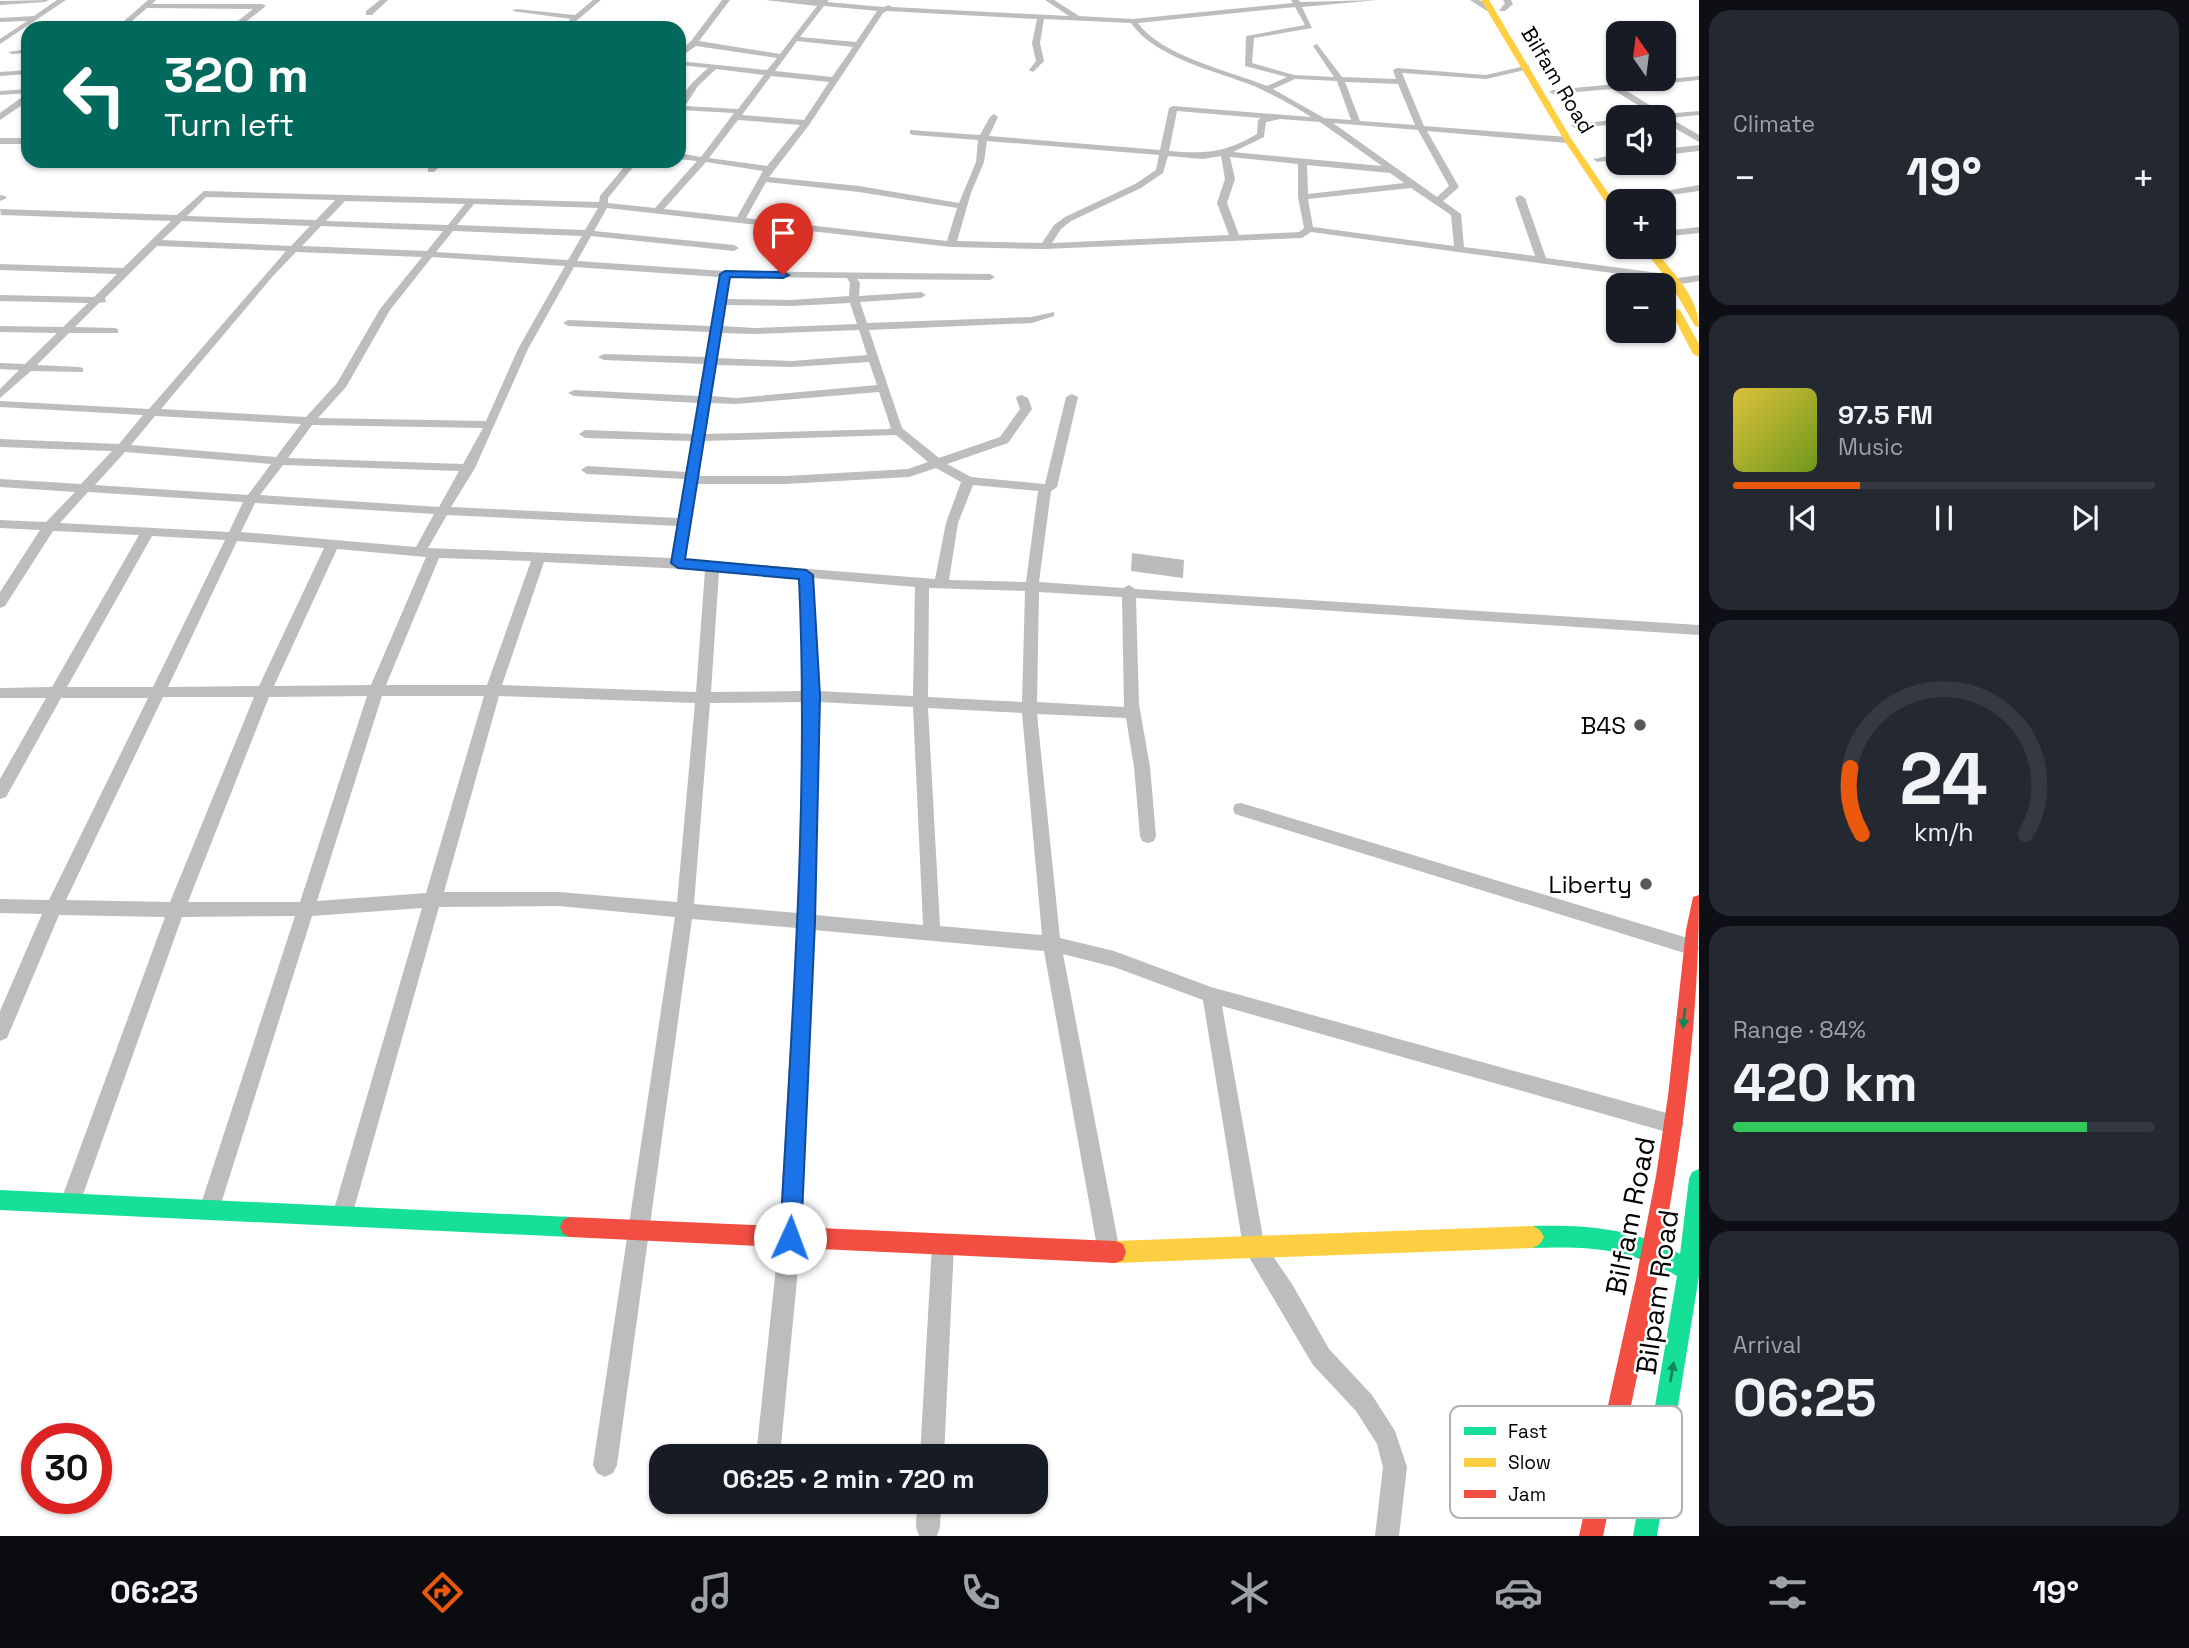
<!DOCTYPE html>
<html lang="en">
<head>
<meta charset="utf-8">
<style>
	body { margin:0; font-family:"Space Grotesk",sans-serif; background:#242831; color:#f1f3f6; height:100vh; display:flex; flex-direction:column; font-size:26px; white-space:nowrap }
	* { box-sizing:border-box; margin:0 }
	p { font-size:23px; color:#9ea1a6 }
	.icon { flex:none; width:38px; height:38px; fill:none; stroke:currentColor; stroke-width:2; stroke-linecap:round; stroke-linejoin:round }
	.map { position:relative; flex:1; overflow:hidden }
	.details { display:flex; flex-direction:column; gap:10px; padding:10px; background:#0d0f14; width:490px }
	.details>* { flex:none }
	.hud { position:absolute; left:21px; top:21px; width:665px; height:147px; border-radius:21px; box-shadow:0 2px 5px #0004; background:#00695c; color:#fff; overflow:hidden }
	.needle { width:46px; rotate:346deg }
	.buttons { position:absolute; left:1606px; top:21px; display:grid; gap:14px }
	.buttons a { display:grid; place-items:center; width:70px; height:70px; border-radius:14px; background:#171b24; box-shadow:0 2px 5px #0004; font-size:35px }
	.speed { position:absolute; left:21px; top:1423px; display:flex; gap:14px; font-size:35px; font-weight:700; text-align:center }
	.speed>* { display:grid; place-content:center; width:91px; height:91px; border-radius:50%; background:#171b24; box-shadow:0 2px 5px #0004; line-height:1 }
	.speed .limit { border:10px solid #d22; background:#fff; color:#111 }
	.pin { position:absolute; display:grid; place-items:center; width:60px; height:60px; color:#fff; margin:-72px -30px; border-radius:50% 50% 50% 0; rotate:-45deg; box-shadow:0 0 7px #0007 }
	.pin .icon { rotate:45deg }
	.me { position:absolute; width:77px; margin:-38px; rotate:2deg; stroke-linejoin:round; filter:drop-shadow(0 0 5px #0008) }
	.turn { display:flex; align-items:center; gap:24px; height:147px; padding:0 28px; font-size:32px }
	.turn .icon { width:91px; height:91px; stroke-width:2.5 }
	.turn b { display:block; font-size:49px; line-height:60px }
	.big { font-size:52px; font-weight:600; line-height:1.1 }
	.details .card { flex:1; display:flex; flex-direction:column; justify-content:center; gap:10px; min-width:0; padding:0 24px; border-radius:21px; background:#242831 }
	.details .dial { align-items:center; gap:0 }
	.dial svg { height:182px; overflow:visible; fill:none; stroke:#363941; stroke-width:7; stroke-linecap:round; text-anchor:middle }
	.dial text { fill:#f1f3f6; stroke:none }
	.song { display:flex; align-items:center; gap:21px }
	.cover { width:84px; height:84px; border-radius:10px; background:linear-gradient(135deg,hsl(50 70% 55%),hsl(80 70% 35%)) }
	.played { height:7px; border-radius:4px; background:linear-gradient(90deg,#ea580c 30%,#363941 30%) }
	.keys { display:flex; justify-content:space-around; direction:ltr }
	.heat { display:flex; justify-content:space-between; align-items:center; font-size:38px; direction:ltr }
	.charge { height:10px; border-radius:5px; background:linear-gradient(90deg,#34c759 84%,#363941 0) }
	.trip { position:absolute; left:649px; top:1444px; width:399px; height:70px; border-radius:21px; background:#171b24; box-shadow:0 2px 5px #0004; font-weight:600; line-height:70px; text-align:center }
	.menu { display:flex; height:112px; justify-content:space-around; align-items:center; background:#090b0e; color:#9ea1a6 }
	.menu .icon { width:49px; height:49px }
	.menu .on { color:#ea580c }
	.menu b { font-size:32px; color:#f1f3f6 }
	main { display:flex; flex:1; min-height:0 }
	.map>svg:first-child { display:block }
</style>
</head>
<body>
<main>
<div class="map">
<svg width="1699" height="1536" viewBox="0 0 1699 1536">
	<rect width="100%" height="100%" fill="#fff"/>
	<path fill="#bbb" d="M 1132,553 L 1184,560 L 1183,578 L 1131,571 Z"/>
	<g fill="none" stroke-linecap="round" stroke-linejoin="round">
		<path fill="#bdbdbd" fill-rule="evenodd" d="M 49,0 L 45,2 L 0,5 L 0,1 Z
			M 57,0 L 66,0 L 0,44 L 0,39 L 27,21 L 0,22 L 0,18 L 34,16 Z
			M 148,0 L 156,0 L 152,4 L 262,4 L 266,6 L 238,28 L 229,28 L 253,9 L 147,8 L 124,28 L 116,28 Z
			M 380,0 L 388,0 L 372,15 L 366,15 L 366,11 Z
			M 593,0 L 601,0 L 568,28 L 560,28 L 571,19 L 512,11 L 516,9 L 575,15 Z
			M 722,0 L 730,0 L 699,41 L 780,54 L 817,6 L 765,0 L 829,0 L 827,2 L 884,7 L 889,5 L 892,7 L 1069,16 L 1045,0 L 1054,0 L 1079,16 L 1133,19 L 1293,3 L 1291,0 L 1299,0 L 1300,2 L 1378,0 L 1302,7 L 1312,28 L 1254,38 L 1252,63 L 1294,75 L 1334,77 L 1313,46 L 1317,44 L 1342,77 L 1396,79 L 1393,70 L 1397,68 L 1486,75 L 1529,65 L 1529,69 L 1486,79 L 1402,73 L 1424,126 L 1568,137 L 1572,140 L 1568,143 L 1427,131 L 1459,187 L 1443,201 L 1461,214 L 1464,247 L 1535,256 L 1515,198 L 1520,195 L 1525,198 L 1546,258 L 1673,275 L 1678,278 L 1699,275 L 1699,281 L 1675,285 L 1671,281 L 1311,232 L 1302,238 L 1045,249 L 951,247 L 607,208 L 594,231 L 734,245 L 739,248 L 734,251 L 591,236 L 577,261 L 725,271 L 990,274 L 995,277 L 990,280 L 857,279 L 860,283 L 859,296 L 921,292 L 926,295 L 921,298 L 860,302 L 867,323 L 1031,317 L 1054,312 L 1054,316 L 1032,323 L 869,330 L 902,428 L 939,458 L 1000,437 L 1020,409 L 1016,398 L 1018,396 L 1022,395 L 1028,398 L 1032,409 L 1008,443 L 947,464 L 971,477 L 1045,484 L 1066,397 L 1072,394 L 1078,397 L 1057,487 L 1051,491 L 1039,582 L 1123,588 L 1129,585 L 1135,589 L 1699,625 L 1699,635 L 1136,598 L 1139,704 L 1150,767 L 1156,836 L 1154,841 L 1148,843 L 1142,841 L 1140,836 L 1134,767 L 1126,718 L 1037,714 L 1060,938 L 1114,951 L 1211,987 L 1681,1117 L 1684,1124 L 1681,1131 L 1674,1134 L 1222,1006 L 1264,1243 L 1292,1284 L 1329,1349 L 1372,1395 L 1395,1431 L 1407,1467 L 1399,1536 L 1375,1536 L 1383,1467 L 1377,1444 L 1356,1411 L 1313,1365 L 1243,1247 L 1203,1000 L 1114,967 L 1063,954 L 1120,1252 L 1117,1260 L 1109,1263 L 1101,1260 L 1098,1252 L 1044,951 L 814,930 L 801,1238 L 780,1456 L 756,1456 L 779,1238 L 797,928 L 692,919 L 617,1465 L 613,1473 L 605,1477 L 597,1473 L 593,1465 L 675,917 L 559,906 L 439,907 L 352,1216 L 349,1223 L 342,1226 L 335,1223 L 332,1216 L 422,908 L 312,916 L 219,1210 L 216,1217 L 209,1220 L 202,1217 L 199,1210 L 295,916 L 182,917 L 80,1203 L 77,1210 L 70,1213 L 63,1210 L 60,1203 L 165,917 L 59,915 L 7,1038 L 0,1041 L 0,1011 L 42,914 L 0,913 L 0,899 L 49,900 L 148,698 L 61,698 L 6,797 L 0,799 L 0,779 L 46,698 L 0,698 L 0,688 L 52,687 L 139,535 L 53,531 L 5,606 L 0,608 L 0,592 L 40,530 L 0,528 L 0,520 L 46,522 L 75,492 L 0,487 L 0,479 L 81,484 L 112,451 L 0,447 L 0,439 L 119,444 L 143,415 L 0,407 L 0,401 L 149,409 L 286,251 L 157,246 L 105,298 L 106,302 L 99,303 L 75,327 L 114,328 L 118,329 L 118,333 L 69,333 L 37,365 L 79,367 L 83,368 L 83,372 L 31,371 L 0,398 L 0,389 L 19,370 L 0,369 L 0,363 L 25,364 L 57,333 L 0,332 L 0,326 L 63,327 L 88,303 L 0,301 L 0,295 L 94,297 L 117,274 L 0,270 L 0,264 L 123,268 L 171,221 L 1,215 L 0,209 L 177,215 L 204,191 L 599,202 L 600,196 L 629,161 L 638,161 L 608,198 L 608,203 L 655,208 L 697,161 L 679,159 L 679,153 L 701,157 L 734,113 L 679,110 C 679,93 695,80 708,68 L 679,65 L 679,61 L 767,70 L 777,58 L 696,46 L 679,58 L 679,52 L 691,41 ZM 824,6 L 877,11 L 856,42 L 800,37 ZM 1295,7 L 1305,25 L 1246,36 L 1245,66 L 1287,77 L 1267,86 C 1230,71 1161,56 1138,23 ZM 887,11 L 1037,19 L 1032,43 L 1036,61 L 1029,70 L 1033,72 L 1044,61 L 1040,43 L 1044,19 L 1131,23 C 1155,58 1216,71 1254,86 C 1274,95 1292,105 1311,117 L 1173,106 L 1169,108 L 1160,150 L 989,136 L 998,117 L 994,114 L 990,117 L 980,135 L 910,130 L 910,134 L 913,135 L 978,140 L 976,162 L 959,203 L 859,186 L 769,177 L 809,125 L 883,13 ZM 797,41 L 853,47 L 832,77 L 775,71 ZM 716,69 L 764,75 L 738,109 L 685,106 L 698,86 ZM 771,76 L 829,82 L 804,120 L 742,115 ZM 1295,79 L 1337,81 L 1351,120 L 1324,118 L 1273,89 ZM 1345,82 L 1398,84 L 1415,125 L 1360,121 ZM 1177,111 L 1261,118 L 1258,120 L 1257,134 C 1225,153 1205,154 1169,151 ZM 1280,119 L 1320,122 L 1382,166 L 1233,152 L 1264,137 L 1266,122 ZM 738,120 L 800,125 L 767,166 L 709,158 ZM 1333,123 L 1418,130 L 1449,186 L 1437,197 ZM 987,141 L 1159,155 L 1156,170 L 1135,184 L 1065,217 L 1054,225 L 1042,243 L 957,241 L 971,193 L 984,162 ZM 1168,156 L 1203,159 L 1221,156 L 1225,179 L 1217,203 L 1229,235 L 1052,243 L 1061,229 L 1071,221 L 1141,188 L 1163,173 ZM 1230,157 L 1298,164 L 1298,197 L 1304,228 L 1299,232 L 1239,235 L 1227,203 L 1235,179 ZM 706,162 L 763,171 L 737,217 L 664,209 ZM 1307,165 L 1390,173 L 1404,183 L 1308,194 ZM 766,182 L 859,192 L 957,208 L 947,241 L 746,218 ZM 1411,188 L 1451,215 L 1454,246 L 1313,227 L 1308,199 ZM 206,197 L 335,200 L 316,220 L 187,216 ZM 345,201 L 465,204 L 448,225 L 326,221 ZM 474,204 L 598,208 L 585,230 L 457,225 ZM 182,221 L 310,226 L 291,246 L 162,240 ZM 321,226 L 443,231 L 427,251 L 302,246 ZM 453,231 L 582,236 L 568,260 L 436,252 ZM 296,252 L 422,257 L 380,309 L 337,383 L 306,417 L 161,409 L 273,276 ZM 432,257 L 565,266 L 518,349 L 486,421 L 318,418 L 346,387 L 390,310 ZM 574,267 L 719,277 L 711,326 L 568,320 L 563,323 L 568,326 L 710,332 L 706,357 L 604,354 L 598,357 L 604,360 L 705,364 L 699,396 L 574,390 L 568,393 L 574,396 L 698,403 L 693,434 L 585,430 L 579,434 L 585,438 L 692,441 L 687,472 L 587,466 L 581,470 L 587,474 L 685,479 L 679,518 L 451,507 L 475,468 L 528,349 ZM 730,277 L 847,278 L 850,283 L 849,296 L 791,300 L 726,299 ZM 850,303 L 857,324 L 755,328 L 722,326 L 725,305 L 791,306 ZM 859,330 L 867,355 L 792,361 L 717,358 L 721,333 L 755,334 ZM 869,362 L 877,385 L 736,398 L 711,396 L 716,365 L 792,367 ZM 879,392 L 891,428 L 888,429 L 705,434 L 710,403 L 736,404 ZM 155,416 L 301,424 L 276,457 L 131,445 ZM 312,425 L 483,428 L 463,464 L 288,458 ZM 896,435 L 928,462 L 908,469 L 786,476 L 700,476 L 699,474 L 704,441 ZM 125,452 L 271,464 L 248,495 L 95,485 ZM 283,465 L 459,471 L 439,507 L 260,495 ZM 936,468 L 961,482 L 946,523 L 935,579 L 685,559 L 697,484 L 786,484 L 909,477 ZM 973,485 L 1038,491 L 1026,582 L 949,580 L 958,523 ZM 88,492 L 243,502 L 229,532 L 60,523 ZM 255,503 L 434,514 L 416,547 L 241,532 ZM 447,515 L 678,526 L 672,558 L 428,548 ZM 152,536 L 225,540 L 153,687 L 67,687 ZM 237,541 L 324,548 L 259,686 L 168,687 ZM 337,549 L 426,557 L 371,685 L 274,686 ZM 439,558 L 531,561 L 487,685 L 386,685 ZM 544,562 L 705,570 L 696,692 L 502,685 ZM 719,571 L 799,577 L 804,691 L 711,692 ZM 813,578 L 915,587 L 913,696 L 819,691 ZM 929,588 L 1025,591 L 1022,702 L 928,697 ZM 1039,592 L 1122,597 L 1124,707 L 1037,702 ZM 367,696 L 300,902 L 188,902 L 269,697 ZM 382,696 L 484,696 L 426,893 L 317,901 ZM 499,696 L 695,703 L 677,902 L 559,892 L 444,892 ZM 163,697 L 254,697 L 170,902 L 66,900 ZM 804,702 L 798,913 L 694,904 L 710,703 ZM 819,702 L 913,707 L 923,925 L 815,915 ZM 928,708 L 1022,713 L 1042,935 L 940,926 Z
			M 1470,0 L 1479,0 L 1494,9 L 1487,11 Z
			M 1503,0 L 1511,0 L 1513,4 L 1505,11 L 1499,11 L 1505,3 Z
			M 28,49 L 28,53 L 12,54 L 8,52 Z
			M 28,70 L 28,74 L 0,76 L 0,72 Z
			M 1699,76 L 1699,80 L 1622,88 L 1664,114 L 1699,111 L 1699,115 L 1670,118 L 1699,135 L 1699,142 L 1664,122 L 1664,117 L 1652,117 L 1654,115 L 1612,89 L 1553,94 L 1549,92 L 1553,90 Z
			M 28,89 L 28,93 L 0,95 L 0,91 Z
			M 25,95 L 28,95 L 28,101 L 0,120 L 0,113 Z
			M 1619,119 L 1619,124 L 1575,128 L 1571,125 Z
			M 0,138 L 28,138 L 28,144 L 0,144 Z
			M 1699,145 L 1699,151 L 1664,155 L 1664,149 Z
			M 1619,154 L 1619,160 L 1597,162 L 1593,159 Z
			M 436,161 L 445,161 L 434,172 L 428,172 L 428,168 Z
			M 1699,185 L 1699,191 L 1627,201 L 1618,199 Z
			M 0,195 L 5,196 L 7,198 L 0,201 Z
			M 1699,227 L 1699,233 L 1664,237 L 1664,231 Z
			M 1241,803 L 1691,939 L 1697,941 L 1699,949 L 1691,955 L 1235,814 L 1233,809 L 1235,804 Z
			M 943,1234 L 950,1238 L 954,1245 L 944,1456 L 920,1456 L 932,1245 L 936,1238 Z
			M 917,1502 L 941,1502 L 940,1527 L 937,1536 L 919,1536 L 916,1527 Z"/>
		<path fill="#16e098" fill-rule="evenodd" d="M 1699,1169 L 1699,1276 L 1657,1536 L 1633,1536 L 1677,1276 C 1627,1248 1589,1246 1533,1248 L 1526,1244 L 1522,1237 L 1526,1230 L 1533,1226 C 1586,1225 1633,1228 1680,1254 L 1689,1179 L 1692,1172 Z
			M 0,1190 L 570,1217 L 577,1220 L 580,1227 L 577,1234 L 570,1237 L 0,1210 Z"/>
		<path fill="#ffcf43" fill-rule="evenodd" d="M 1481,0 L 1489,0 L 1572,140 L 1619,209 L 1619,219 L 1616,218 L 1564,140 Z
			M 1642,247 L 1652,247 C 1670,269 1699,297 1699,327 L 1695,326 L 1670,283 Z
			M 1671,308 L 1680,310 L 1699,344 L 1699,357 L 1693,354 L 1670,310 Z
			M 1533,1226 L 1540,1230 L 1544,1237 L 1540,1244 L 1533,1248 L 1115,1263 L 1107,1260 L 1104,1252 L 1107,1244 L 1115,1241 Z"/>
		<path fill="#f24e42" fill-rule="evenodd" d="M 1699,895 C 1699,1113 1648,1324 1603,1536 L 1579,1536 L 1636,1279 L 1656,1176 L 1668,1096 L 1686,930 L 1693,897 Z
			M 570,1217 L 1115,1241 L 1123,1244 L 1126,1252 L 1123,1260 L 1115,1263 L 570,1237 L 563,1234 L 560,1227 L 563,1220 Z"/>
	</g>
	<defs><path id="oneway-solid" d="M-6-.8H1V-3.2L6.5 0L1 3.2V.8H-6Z" transform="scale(1.75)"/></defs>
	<g fill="#0d865b">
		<use href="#oneway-solid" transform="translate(1684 1018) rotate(96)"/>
		<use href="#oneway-solid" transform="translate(1672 1372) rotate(-80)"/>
	</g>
	<path fill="#1a73e8" stroke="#114b97" stroke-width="2" d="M 725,271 L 783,272 L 789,275 L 783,278 L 730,277 L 685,559 L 806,570 L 813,575 L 820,696 L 815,922 L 801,1238 L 798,1245 L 790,1248 L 783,1245 L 780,1238 C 792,1018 809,798 799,579 L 678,568 L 671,563 L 720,274 Z"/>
	<g fill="#595959" stroke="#fff" stroke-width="2.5">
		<circle cx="1640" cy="725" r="7"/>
		<circle cx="1646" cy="884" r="7"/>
	</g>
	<g text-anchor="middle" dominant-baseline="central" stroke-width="5" stroke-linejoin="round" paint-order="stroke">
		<g font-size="21" fill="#000" stroke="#fff">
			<text transform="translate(1558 80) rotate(59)">Bilfam Road</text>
		</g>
		<g font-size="24" fill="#000" stroke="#fff" text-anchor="end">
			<text x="1626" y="725">B4S</text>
			<text x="1632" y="884">Liberty</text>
		</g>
		<g font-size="28" fill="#000" stroke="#fff">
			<text transform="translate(1630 1216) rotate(-79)">Bilfam Road</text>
			<text transform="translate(1657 1292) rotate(-82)">Bilpam Road</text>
		</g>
	</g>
	<rect x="1450" y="1406" width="232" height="112" rx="10" fill="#fff" stroke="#b2b2b2" stroke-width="2"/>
	<rect x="1464" y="1427" width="32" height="8" fill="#16e098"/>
	<rect x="1464" y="1458" width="32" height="9" fill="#ffcf43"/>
	<rect x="1464" y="1490" width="32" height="8" fill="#f24e42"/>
	<g font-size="19" fill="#000">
		<text x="1508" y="1438">Fast</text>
		<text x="1508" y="1469">Slow</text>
		<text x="1508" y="1501">Jam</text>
	</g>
</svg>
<div class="buttons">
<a><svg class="needle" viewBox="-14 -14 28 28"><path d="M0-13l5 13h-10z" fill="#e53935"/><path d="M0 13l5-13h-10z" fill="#9ea1a6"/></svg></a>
<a><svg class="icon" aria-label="sound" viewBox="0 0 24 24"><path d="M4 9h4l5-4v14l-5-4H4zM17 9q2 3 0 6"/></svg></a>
<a>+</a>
<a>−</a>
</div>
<div class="speed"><div class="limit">30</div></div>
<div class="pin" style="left:783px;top:275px;background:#d93025"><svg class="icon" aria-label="arrive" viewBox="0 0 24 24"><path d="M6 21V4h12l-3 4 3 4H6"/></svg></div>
<svg class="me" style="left:790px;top:1238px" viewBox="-20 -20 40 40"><circle r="19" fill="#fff"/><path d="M0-13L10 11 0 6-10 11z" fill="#1a73e8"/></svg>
<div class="trip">06:25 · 2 min · 720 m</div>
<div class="hud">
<div class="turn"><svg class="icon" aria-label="left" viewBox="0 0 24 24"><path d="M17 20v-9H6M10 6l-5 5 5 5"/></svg><div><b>320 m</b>Turn left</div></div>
</div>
</div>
<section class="details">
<div class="card"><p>Climate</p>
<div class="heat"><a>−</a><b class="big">19°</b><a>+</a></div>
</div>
<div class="card">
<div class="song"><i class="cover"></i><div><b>97.5 FM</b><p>Music</p></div></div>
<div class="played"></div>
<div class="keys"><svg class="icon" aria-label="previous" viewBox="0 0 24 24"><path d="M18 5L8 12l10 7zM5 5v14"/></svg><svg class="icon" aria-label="pause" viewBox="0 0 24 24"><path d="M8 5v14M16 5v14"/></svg><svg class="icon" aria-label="next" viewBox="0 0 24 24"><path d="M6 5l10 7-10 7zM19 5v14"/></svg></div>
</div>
<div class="card dial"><svg viewBox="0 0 100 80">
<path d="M14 69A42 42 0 1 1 86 69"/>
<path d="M14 69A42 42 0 0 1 9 40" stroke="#ea580c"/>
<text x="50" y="56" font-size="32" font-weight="700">24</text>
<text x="50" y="72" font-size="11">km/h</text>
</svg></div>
<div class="card"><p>Range · 84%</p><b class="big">420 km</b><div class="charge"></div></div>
<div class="card"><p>Arrival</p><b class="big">06:25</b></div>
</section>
</main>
<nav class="menu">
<b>06:23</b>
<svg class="icon on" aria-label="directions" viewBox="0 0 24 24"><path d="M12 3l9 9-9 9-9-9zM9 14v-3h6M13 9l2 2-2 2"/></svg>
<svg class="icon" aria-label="music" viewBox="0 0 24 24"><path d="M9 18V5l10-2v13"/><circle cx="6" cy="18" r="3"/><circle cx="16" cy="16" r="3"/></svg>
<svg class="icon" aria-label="phone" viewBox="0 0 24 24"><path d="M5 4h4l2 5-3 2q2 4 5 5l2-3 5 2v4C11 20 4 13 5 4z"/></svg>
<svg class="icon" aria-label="climate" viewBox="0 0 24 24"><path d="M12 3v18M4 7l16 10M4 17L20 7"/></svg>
<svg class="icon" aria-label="car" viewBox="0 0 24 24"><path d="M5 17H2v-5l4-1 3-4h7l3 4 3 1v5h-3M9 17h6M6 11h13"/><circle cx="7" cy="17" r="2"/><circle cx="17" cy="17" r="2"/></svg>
<svg class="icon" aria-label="filters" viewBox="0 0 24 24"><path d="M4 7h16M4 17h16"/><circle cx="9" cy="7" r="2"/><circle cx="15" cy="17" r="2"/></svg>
<b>19°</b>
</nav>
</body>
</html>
